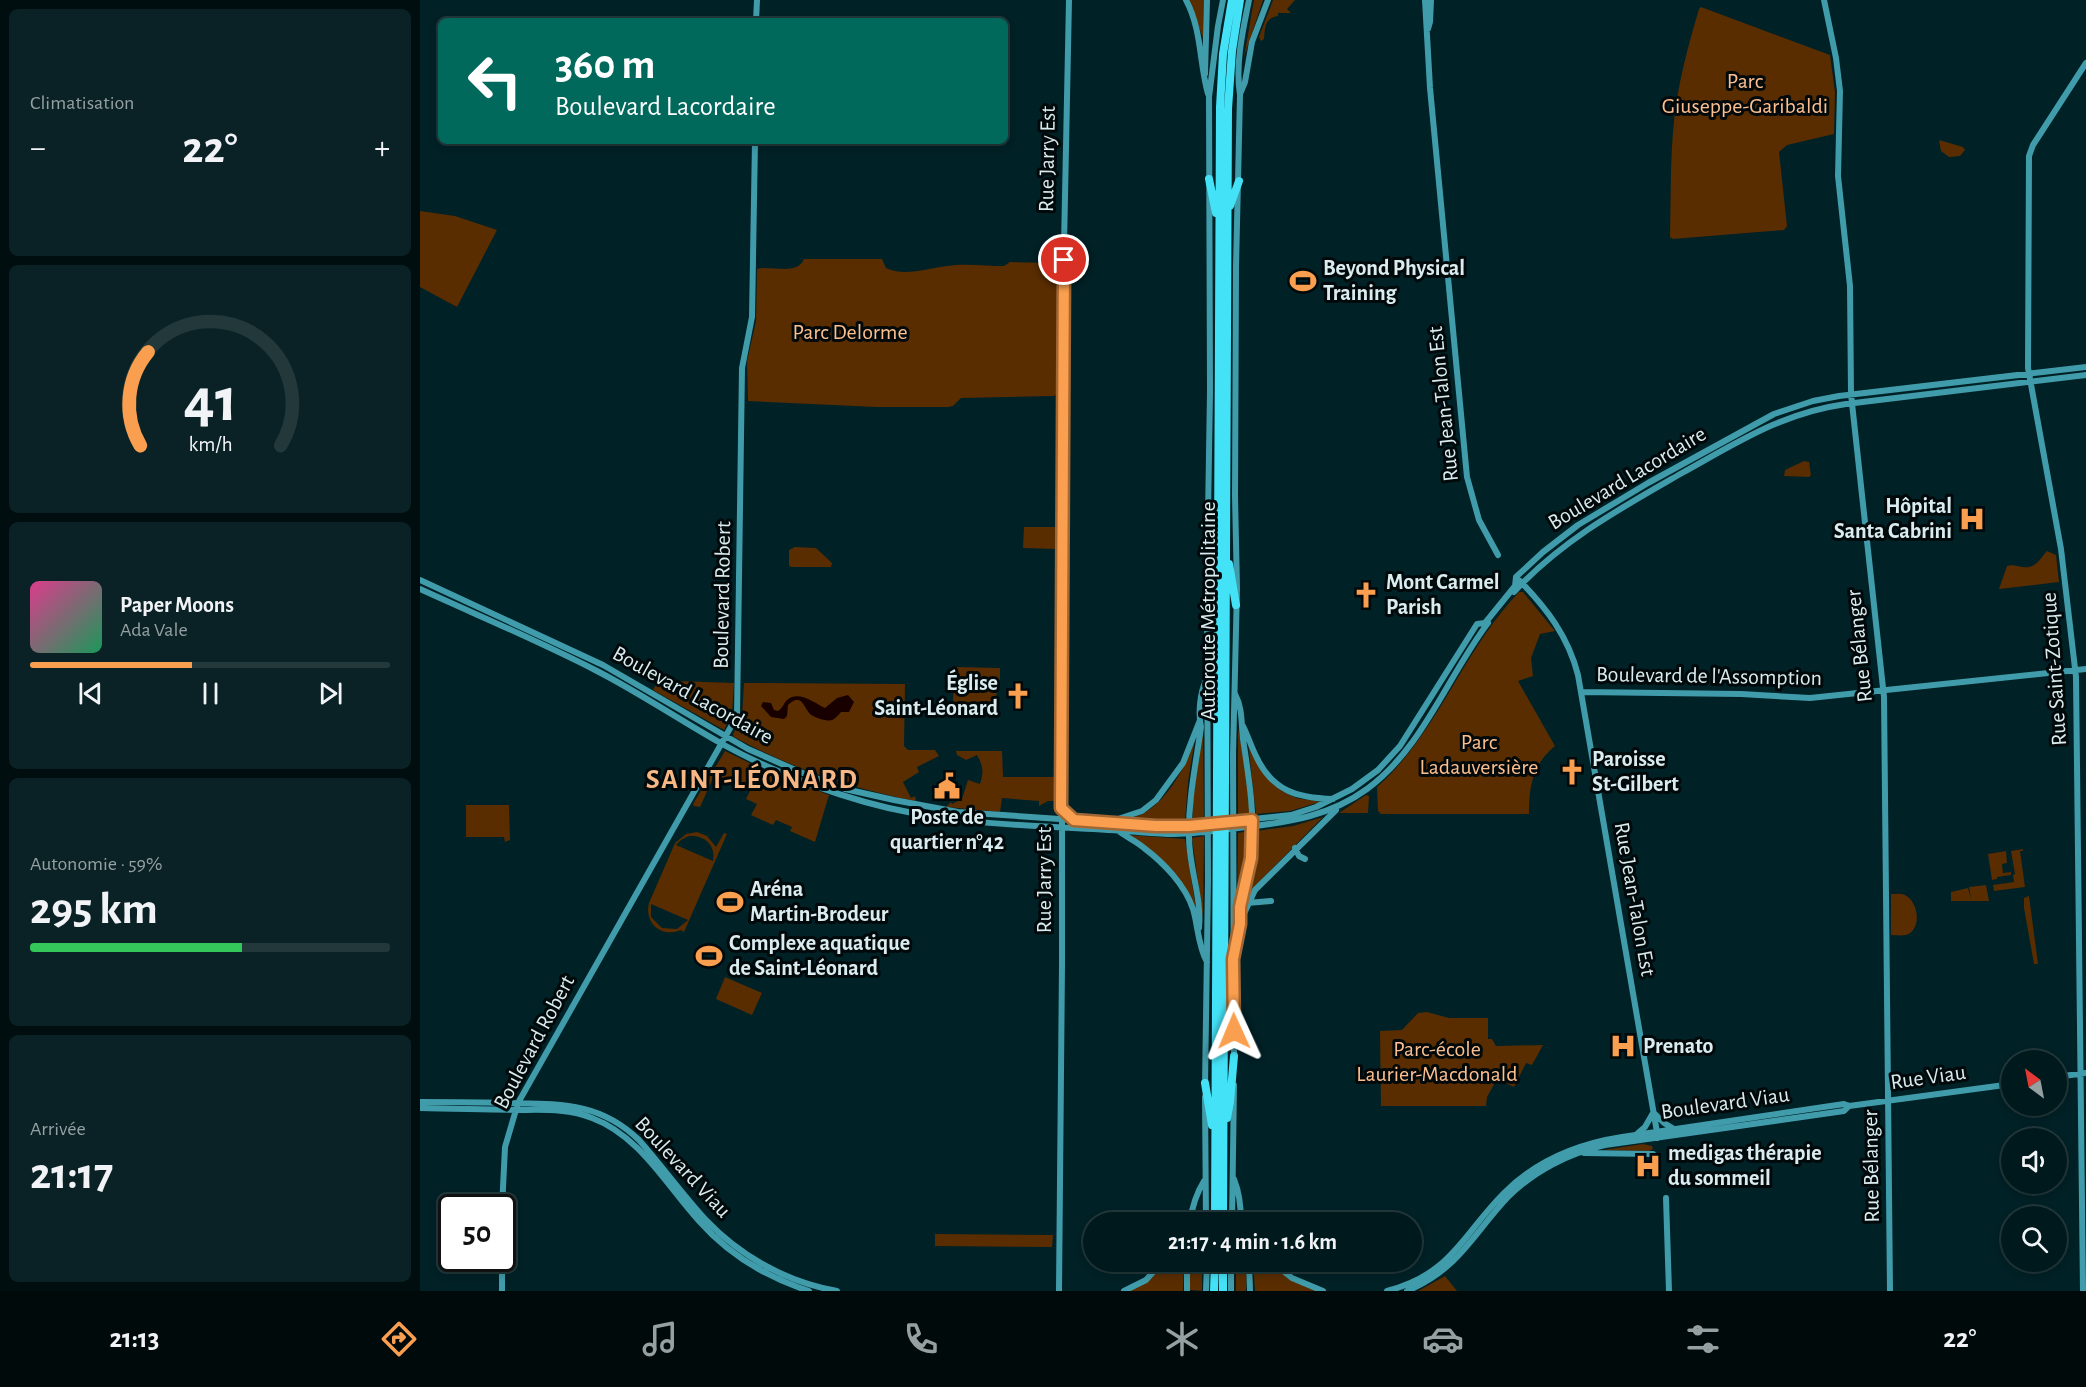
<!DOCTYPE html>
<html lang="fr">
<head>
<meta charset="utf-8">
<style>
	body { margin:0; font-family:"Alegreya Sans",sans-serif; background:#0a2225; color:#f1f3f6; height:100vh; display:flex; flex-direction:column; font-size:22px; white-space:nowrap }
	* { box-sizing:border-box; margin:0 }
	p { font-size:20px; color:#95a0a3 }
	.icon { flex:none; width:33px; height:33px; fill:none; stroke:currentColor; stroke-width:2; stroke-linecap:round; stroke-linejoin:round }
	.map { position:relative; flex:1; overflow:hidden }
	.sheet { display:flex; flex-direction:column; gap:9px; padding:9px; background:#000e0f; width:420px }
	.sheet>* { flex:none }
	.hud { position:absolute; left:18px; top:18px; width:570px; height:126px; border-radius:9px; box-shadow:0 3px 9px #0003,0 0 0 2px #22383b; background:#00695c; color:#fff; overflow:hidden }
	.needle { width:39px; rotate:328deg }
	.tools { position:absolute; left:1581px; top:1050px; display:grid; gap:12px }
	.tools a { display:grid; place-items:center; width:66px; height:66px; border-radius:50%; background:#00191c; box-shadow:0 3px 9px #0003,0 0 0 2px #22383b; font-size:30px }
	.speed { position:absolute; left:18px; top:1194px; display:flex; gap:12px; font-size:30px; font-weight:700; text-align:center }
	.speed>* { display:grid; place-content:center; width:78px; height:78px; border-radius:50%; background:#00191c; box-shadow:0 3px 9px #0003,0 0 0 2px #22383b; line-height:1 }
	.speed .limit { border:3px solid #111; border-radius:9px; background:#fff; color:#111 }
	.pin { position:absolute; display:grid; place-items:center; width:51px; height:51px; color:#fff; margin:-26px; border:3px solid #fff; border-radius:50%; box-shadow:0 2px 6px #0007 }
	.me { position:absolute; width:66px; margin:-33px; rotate:359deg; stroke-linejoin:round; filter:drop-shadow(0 0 4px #0008) }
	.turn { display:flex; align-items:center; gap:21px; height:126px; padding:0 18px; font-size:27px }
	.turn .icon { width:78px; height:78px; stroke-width:2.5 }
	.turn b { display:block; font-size:42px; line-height:51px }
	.big { font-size:45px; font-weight:700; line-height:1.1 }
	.sheet .card { flex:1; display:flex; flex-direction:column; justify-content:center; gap:9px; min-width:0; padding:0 21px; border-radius:9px; background:#0a2225 }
	.sheet .dial { align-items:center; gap:0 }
	.dial svg { height:156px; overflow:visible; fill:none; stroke:#22383b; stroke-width:7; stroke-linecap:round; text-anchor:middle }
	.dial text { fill:#f1f3f6; stroke:none }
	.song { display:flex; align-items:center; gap:18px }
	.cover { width:72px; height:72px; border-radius:9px; background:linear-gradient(135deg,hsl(330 70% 55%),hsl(150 70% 35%)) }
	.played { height:6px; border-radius:3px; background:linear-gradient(90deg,#fa9f4f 45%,#22383b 45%) }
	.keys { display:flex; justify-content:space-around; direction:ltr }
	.heat { display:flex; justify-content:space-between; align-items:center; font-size:33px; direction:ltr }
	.charge { height:9px; border-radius:4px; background:linear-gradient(90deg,#34c759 59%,#22383b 0) }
	.trip { position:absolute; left:663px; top:1212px; width:339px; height:60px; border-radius:30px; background:#00191c; box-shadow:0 3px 9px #0003,0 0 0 2px #22383b; font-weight:700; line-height:60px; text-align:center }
	.tabs { display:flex; height:96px; justify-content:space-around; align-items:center; background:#000a0b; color:#95a0a3 }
	.tabs .icon { width:42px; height:42px }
	.tabs .on { color:#fa9f4f }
	.tabs b { font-size:27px; color:#f1f3f6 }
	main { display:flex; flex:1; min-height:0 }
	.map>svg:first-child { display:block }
</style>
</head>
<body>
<main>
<section class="sheet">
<div class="card"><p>Climatisation</p>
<div class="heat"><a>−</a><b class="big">22°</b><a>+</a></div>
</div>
<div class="card dial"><svg viewBox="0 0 100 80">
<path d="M14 69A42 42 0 1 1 86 69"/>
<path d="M14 69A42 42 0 0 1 18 21" stroke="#fa9f4f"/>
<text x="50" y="56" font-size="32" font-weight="700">41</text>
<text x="50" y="72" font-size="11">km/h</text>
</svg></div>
<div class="card">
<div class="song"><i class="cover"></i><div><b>Paper Moons</b><p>Ada Vale</p></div></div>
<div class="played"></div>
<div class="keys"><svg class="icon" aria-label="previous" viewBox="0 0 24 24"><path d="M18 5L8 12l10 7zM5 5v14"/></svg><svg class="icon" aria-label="pause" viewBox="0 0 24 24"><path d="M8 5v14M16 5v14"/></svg><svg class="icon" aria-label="next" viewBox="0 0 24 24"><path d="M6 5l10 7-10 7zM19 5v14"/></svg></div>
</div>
<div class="card"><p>Autonomie · 59%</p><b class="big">295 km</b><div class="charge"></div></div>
<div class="card"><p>Arrivée</p><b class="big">21:17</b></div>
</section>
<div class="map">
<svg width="1666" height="1291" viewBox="0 0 1666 1291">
	<rect width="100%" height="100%" fill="#002126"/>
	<path fill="#592d00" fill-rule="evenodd" d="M 769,0 L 784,0 L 783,38 Z
		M 834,0 L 843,0 L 824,57 Z
		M 853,0 L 875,0 L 867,9 L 871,13 L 858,13 L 858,16 C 845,18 845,27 844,39 L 841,41 L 839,37 Z
		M 1281,7 L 1410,55 L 1415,92 L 1414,134 L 1367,145 L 1359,152 L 1367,226 L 1364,230 L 1253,239 L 1250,237 C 1251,198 1250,160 1254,121 C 1258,83 1268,46 1279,9 Z
		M 1519,140 L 1543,147 L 1545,150 L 1540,156 L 1529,157 L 1521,151 Z
		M 0,211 L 35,216 L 77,230 L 37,307 L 0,287 Z
		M 384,259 L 462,259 L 466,268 C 484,277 508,268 527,266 C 545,263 566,266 584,266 L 590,262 L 638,263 L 637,394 L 634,396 L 541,398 L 533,406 L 528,407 L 456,407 L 328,401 L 327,361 L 336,321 L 337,269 C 351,265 377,276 384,259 Z
		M 1384,461 L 1389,462 L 1391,475 L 1389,477 L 1364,476 L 1365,470 Z
		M 604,527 L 638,527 L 637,549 L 603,548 Z
		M 375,547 L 396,548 L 412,563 L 411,567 L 371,567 L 369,565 L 369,550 Z
		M 1627,551 L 1636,555 L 1639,582 L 1579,589 L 1587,566 C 1595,563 1603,570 1612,566 C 1619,563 1622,556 1627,551 Z
		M 1099,592 L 1103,592 L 1135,631 L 1120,634 L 1111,658 L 1113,676 L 1098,681 L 1135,746 C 1112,765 1109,787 1109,814 L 961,814 L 958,811 L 957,787 C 1018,733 1043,650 1099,592 Z
		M 534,667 L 580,668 L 580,684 L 576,685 L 577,706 L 568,706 L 567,703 L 533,703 Z
		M 242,673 L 257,681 L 314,683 L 312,715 L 304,730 L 233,690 Z
		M 324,683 L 485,684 L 484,746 L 488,750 L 515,750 L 519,756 L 497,767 L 499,772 L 483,782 L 491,798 L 495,796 L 496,801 C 432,789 371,768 314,737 L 313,734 L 322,716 Z
		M 818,728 L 827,778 L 830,815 L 818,817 Z
		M 783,729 L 784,821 L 773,822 L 772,802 Z
		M 775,739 L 768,782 L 765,822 L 742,822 L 707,819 C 711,817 719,816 724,813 C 748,800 767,764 775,739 Z
		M 828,742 C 838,767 850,789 877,798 C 885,800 894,800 900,802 L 870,811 L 836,814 Z
		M 305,751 L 338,767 L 409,795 L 395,842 L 370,831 L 372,827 L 356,820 L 353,825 L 331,815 L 337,804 L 326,799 L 330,791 L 294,776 L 280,807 L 274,806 L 273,804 Z
		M 536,751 L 582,751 L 583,777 L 636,777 L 635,801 L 628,801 L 619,806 L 619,801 L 582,798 L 580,812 L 526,807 L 531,802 L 532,804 L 542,799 L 548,780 L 560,784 C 564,771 563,766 557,755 L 546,760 L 537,755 Z
		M 946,795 L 949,796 L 948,813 L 919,813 Z
		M 46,805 L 89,805 L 90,840 L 85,842 L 84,837 L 46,837 Z
		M 903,817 L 839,882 L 825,901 L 834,864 L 836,831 L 873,826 Z
		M 828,831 C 834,849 824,889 817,907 L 818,833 Z
		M 277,832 L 287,836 L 296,847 L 304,833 L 307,834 L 264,932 L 261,930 C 242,938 224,924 229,903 L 255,843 L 266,834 ZM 269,836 C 285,835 296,845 293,861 L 256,845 L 261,840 ZM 231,904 L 268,920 L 257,929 L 242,928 L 231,917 Z
		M 708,835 L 765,839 L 776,909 L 766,889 Z
		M 784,836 L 783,918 L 772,838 Z
		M 1603,849 L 1603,851 L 1600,851 L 1605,887 L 1574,891 L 1573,885 L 1594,882 L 1593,875 L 1595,874 L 1591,851 Z
		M 1586,851 L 1587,863 L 1582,864 L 1583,873 L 1591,872 L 1591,875 L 1577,877 L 1577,879 L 1572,880 L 1568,854 Z
		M 1566,885 L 1569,901 L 1531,901 L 1531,892 L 1548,888 L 1551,899 L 1549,887 Z
		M 1471,894 C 1476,894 1481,893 1485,895 C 1499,902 1502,930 1486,935 C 1481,936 1476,935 1471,935 Z
		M 1609,896 L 1618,964 L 1614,964 L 1604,908 L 1604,898 Z
		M 305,977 L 342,993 L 332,1015 L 296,999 Z
		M 1007,1012 L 1029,1018 L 1068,1018 L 1068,1039 L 1072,1039 L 1076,1046 L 1123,1045 L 1112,1065 L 1106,1063 L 1094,1087 L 1077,1079 L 1067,1097 L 1066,1106 L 961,1106 L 960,1031 L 982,1030 L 998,1013 Z
		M 1223,1144 L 1232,1146 L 1233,1149 L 1229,1151 L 1183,1150 Z
		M 515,1234 L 633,1235 L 632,1247 L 515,1246 Z
		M 745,1262 L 764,1262 L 763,1291 L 710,1291 L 730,1279 Z
		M 770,1262 L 782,1262 L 782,1291 L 770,1290 Z
		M 816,1262 L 827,1262 L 826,1291 L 816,1291 Z
		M 833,1262 L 849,1262 L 898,1291 L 835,1291 Z
		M 1025,1276 L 1037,1291 L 998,1291 Z"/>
	<path fill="#180000" d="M 428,695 L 434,702 L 429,712 L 421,712 C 419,714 417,717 414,719 C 409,723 395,718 390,714 C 383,707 382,692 368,705 L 367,716 L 364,719 L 351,717 L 341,706 L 343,702 L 351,703 L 354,710 L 358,711 C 363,708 363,704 367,700 C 379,690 394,703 405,708 L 417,698 Z"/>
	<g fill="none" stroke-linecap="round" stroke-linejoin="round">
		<path stroke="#409caa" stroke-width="6" d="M 766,0 C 782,30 779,62 788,94
			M 1005,0 L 1010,88 L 1047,477 L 1059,520 L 1078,555
			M 1404,0 L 1416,58 L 1420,91 L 1418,176 L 1430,286 L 1431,394 L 1464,697 L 1470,1291
			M 336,21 L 337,0
			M 1008,29 L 1010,22 L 1011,0
			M 785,74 L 787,0
			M 820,94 L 825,82 L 832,42 L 848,0
			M 0,580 L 183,665 L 328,749 L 380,772 L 425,789 L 474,800 L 538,812 L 742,826 L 769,826 L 871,815 L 896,807 L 932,789 L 958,770 L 980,746 L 1057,624 L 1065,623 L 1095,586 L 1096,577 L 1123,552 L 1158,525 L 1228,483 L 1354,414 L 1393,401 L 1419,396 L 1666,367
			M 1100,581 C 1127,609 1148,636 1158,675 L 1238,1138
			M 0,589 C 59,616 119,641 177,671 C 220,693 261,721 304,745 C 348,769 396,788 445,802 C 530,826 617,825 705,831 C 721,832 737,834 754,834 C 778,834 802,830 826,827 C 870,822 910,816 947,789 C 1003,748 1027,677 1068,623
			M 1094,592 C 1142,540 1201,508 1262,473 C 1318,442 1362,413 1426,404 L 1666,375
			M 1162,692 L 1321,694 L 1390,698 L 1666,669
			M 815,694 C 823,709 821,723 823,739 C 829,778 835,816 832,855 C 829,879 820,900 820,924
			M 823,726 C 828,736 831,746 836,756 C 852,791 877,798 913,799
			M 689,822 L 722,811 L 736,800 L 763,763 L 780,720
			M 697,830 C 706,837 716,841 724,848 C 744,863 765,885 773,909 C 778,926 778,946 787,962
			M 875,848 L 879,856 L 885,859
			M 827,903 L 851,901
			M 779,928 C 782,897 769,868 769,837 C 768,799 776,764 781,727 C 778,713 780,693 786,680
			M 816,945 L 822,918 L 835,890 L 916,810
			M 814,1060 L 813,754 L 817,588 L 815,496 L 816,267 L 820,95 C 815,64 823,30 829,0
			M 1636,1077 L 1666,1073
			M 785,1087 L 788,881 L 787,580 L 790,391 L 789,97 L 798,26 L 803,0
			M 785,1097 L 786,1222
			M 0,1102 C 30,1102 59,1102 89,1103 C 140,1104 180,1102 219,1140 C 242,1166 262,1194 285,1219 C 320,1256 366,1282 417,1291
			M 1429,1106 L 1592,1084
			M 0,1108 C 32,1109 64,1109 96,1110 C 122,1110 148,1108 172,1118 C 220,1136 246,1185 279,1221 C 309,1255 346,1277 389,1291
			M 1234,1113 L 1244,1123 L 1254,1129
			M 1218,1133 L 1225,1127 L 1233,1113
			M 1164,1153 L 1233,1154
			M 814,1179 C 820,1194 821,1208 821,1222
			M 1246,1198 L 1249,1291
			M 82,1208 L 85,1147 L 98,1103 L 317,716 L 322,368 L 332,317 L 335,141
			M 822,1213 L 827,1222
			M 763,1222 L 771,1212
			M 770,1222 C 772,1207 776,1194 784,1181
			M 812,1222 L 814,1085
			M 829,1262 L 830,1291
			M 852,1262 L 872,1278 L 903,1291
			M 82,1291 L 82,1258
			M 639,1291 L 642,964 L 642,344 L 649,0
			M 704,1291 L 726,1280 L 742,1262
			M 767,1291 L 767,1262
			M 786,1291 L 787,1262
			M 811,1291 L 811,1262
			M 967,1291 C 1032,1274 1042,1235 1084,1193 C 1117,1160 1157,1144 1202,1137 L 1424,1104 L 1429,1106
			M 987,1291 C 1039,1269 1052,1235 1088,1197 C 1114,1171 1149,1153 1185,1145 L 1424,1111 L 1429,1106
			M 1663,1291 L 1656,677 L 1641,549 L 1608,368 L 1609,156 L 1613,145 L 1666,63"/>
		<path stroke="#44e2f7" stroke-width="8" d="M 789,179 L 796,213
			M 810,206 L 819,181
			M 809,564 L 816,605
			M 787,589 L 795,564
			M 785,1083 L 792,1125
			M 807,1118 L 810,1102 L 814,1056
			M 795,1222 L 800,107 L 803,54 L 812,0
			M 803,1222 L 808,109 L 812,51 L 820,0
			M 794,1291 L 795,1262
			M 803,1291 L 803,1262"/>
	</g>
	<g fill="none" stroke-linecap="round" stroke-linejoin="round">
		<g stroke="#a26733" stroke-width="15">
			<path id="route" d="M 644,260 L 641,808 L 654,820 L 736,826 L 769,826 L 832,820 L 831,858 L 820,907 L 820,924 L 813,959 L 814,1031"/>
		</g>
		<use href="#route" stroke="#fa9f4f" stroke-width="10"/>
	</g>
	<defs>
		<g id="stadium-bare" transform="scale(2.07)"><path d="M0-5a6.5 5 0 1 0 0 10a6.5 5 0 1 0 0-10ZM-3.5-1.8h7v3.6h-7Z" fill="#fa9f4f" stroke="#01090b" stroke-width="2.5" paint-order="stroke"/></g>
		<g id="hospital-bare" transform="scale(2.07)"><path d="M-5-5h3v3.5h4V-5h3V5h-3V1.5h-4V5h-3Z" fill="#fa9f4f" stroke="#01090b" stroke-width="2.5" paint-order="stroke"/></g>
		<g id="church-bare" transform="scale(2.07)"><path d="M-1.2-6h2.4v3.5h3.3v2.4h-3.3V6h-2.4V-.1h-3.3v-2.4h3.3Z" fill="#fa9f4f" stroke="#01090b" stroke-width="2.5" paint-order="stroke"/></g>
		<g id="civic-bare" transform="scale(2.07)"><path d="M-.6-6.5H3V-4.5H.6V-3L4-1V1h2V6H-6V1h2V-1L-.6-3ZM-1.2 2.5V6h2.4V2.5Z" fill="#fa9f4f" stroke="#01090b" stroke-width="2.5" paint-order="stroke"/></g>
	</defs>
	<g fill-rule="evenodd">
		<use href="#stadium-bare" x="883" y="281"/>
		<use href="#hospital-bare" x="1552" y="519"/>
		<use href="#church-bare" x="946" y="595"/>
		<use href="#church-bare" x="598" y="696"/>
		<use href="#church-bare" x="1152" y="772"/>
		<use href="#civic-bare" x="527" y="786"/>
		<use href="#stadium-bare" x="310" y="902"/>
		<use href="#stadium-bare" x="289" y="956"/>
		<use href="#hospital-bare" x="1203" y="1046"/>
		<use href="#hospital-bare" x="1228" y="1166"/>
	</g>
	<g text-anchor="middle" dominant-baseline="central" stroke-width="6" stroke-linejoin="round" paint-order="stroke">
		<g font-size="22" fill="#fdbf8f" stroke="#01090b">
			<text x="1325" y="81">Parc<tspan x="1325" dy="25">Giuseppe-Garibaldi</tspan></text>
			<text x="430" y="332">Parc Delorme</text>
			<text x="1059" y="742">Parc<tspan x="1059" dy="25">Ladauversière</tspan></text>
			<text x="1017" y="1049">Parc-école<tspan x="1017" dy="25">Laurier-Macdonald</tspan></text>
		</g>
		<g font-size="22" fill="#daecef" stroke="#01090b">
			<text transform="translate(627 159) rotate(-89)">Rue Jarry Est</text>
			<text transform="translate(1023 404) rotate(-96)">Rue Jean-Talon Est</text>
			<text transform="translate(1207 478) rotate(-31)">Boulevard Lacordaire</text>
			<text transform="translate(302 595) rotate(-89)">Boulevard Robert</text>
			<text transform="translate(788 611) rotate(-90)">Autoroute Métropolitaine</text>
			<text transform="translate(1439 646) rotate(-96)">Rue Bélanger</text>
			<text transform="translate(1634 669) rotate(-94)">Rue Saint-Zotique</text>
			<text transform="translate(1289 676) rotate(1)">Boulevard de l'Assomption</text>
			<text transform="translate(273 695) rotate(29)">Boulevard Lacordaire</text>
			<text transform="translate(624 880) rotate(-90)">Rue Jarry Est</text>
			<text transform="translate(1215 899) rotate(80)">Rue Jean-Talon Est</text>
			<text transform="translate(114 1042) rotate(-62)">Boulevard Robert</text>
			<text transform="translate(1508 1077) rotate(-8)">Rue Viau</text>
			<text transform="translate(1305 1103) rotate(-8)">Boulevard Viau</text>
			<text transform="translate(1451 1166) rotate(-91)">Rue Bélanger</text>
			<text transform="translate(263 1167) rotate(47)">Boulevard Viau</text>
		</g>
		<g font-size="22" font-weight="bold" fill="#daecef" stroke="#01090b" text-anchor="start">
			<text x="903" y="268">Beyond Physical<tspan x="903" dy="25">Training</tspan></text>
			<text x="1532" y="506" text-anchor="end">Hôpital<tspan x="1532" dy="25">Santa Cabrini</tspan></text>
			<text x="966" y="582">Mont Carmel<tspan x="966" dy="25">Parish</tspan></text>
			<text x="578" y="683" text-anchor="end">Église<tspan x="578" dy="25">Saint-Léonard</tspan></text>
			<text x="1172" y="759">Paroisse<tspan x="1172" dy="25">St-Gilbert</tspan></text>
			<text x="527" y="817" text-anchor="middle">Poste de<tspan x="527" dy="25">quartier n°42</tspan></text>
			<text x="330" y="889">Aréna<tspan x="330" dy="25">Martin-Brodeur</tspan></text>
			<text x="309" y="943">Complexe aquatique<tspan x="309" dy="25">de Saint-Léonard</tspan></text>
			<text x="1223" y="1046">Prenato</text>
			<text x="1248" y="1153">medigas thérapie<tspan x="1248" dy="25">du sommeil</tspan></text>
		</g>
		<g font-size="28" font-weight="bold" letter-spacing="1.5" fill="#f7b784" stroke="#01090b">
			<text x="332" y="780">SAINT-LÉONARD</text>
		</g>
	</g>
</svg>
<div class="tools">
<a><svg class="needle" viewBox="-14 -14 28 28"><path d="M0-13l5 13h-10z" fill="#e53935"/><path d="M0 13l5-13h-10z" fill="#95a0a3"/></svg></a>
<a><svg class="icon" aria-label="sound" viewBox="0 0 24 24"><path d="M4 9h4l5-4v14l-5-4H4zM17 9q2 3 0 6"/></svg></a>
<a><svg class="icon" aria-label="search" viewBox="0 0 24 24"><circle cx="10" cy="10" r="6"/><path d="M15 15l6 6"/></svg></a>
</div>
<div class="speed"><div class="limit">50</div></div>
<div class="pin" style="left:644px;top:260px;background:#d93025"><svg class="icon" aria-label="arrive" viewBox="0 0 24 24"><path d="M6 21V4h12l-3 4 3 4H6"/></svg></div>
<svg class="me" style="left:814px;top:1031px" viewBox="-20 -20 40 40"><path d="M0-17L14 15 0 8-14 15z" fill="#fa9f4f" stroke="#fff" stroke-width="4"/></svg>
<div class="trip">21:17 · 4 min · 1.6 km</div>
<div class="hud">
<div class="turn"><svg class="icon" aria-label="left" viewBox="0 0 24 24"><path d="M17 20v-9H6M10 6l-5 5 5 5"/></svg><div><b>360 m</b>Boulevard Lacordaire</div></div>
</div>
</div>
</main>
<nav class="tabs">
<b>21:13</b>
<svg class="icon on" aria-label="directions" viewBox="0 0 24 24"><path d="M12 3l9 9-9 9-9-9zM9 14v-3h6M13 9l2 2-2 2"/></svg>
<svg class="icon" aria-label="music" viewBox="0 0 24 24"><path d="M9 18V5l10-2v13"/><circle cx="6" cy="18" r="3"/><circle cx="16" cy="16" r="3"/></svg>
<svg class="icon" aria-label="phone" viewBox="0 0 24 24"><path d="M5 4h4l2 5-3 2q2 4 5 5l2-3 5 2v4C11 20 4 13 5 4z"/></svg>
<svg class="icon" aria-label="climate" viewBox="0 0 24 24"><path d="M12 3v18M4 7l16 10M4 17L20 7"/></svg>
<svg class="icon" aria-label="car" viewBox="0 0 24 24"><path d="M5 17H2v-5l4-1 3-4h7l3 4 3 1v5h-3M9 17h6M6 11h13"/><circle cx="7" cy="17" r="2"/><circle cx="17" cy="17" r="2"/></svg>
<svg class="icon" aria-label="filters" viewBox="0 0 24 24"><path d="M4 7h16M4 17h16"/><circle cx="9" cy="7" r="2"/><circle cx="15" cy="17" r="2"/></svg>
<b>22°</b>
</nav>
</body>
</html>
